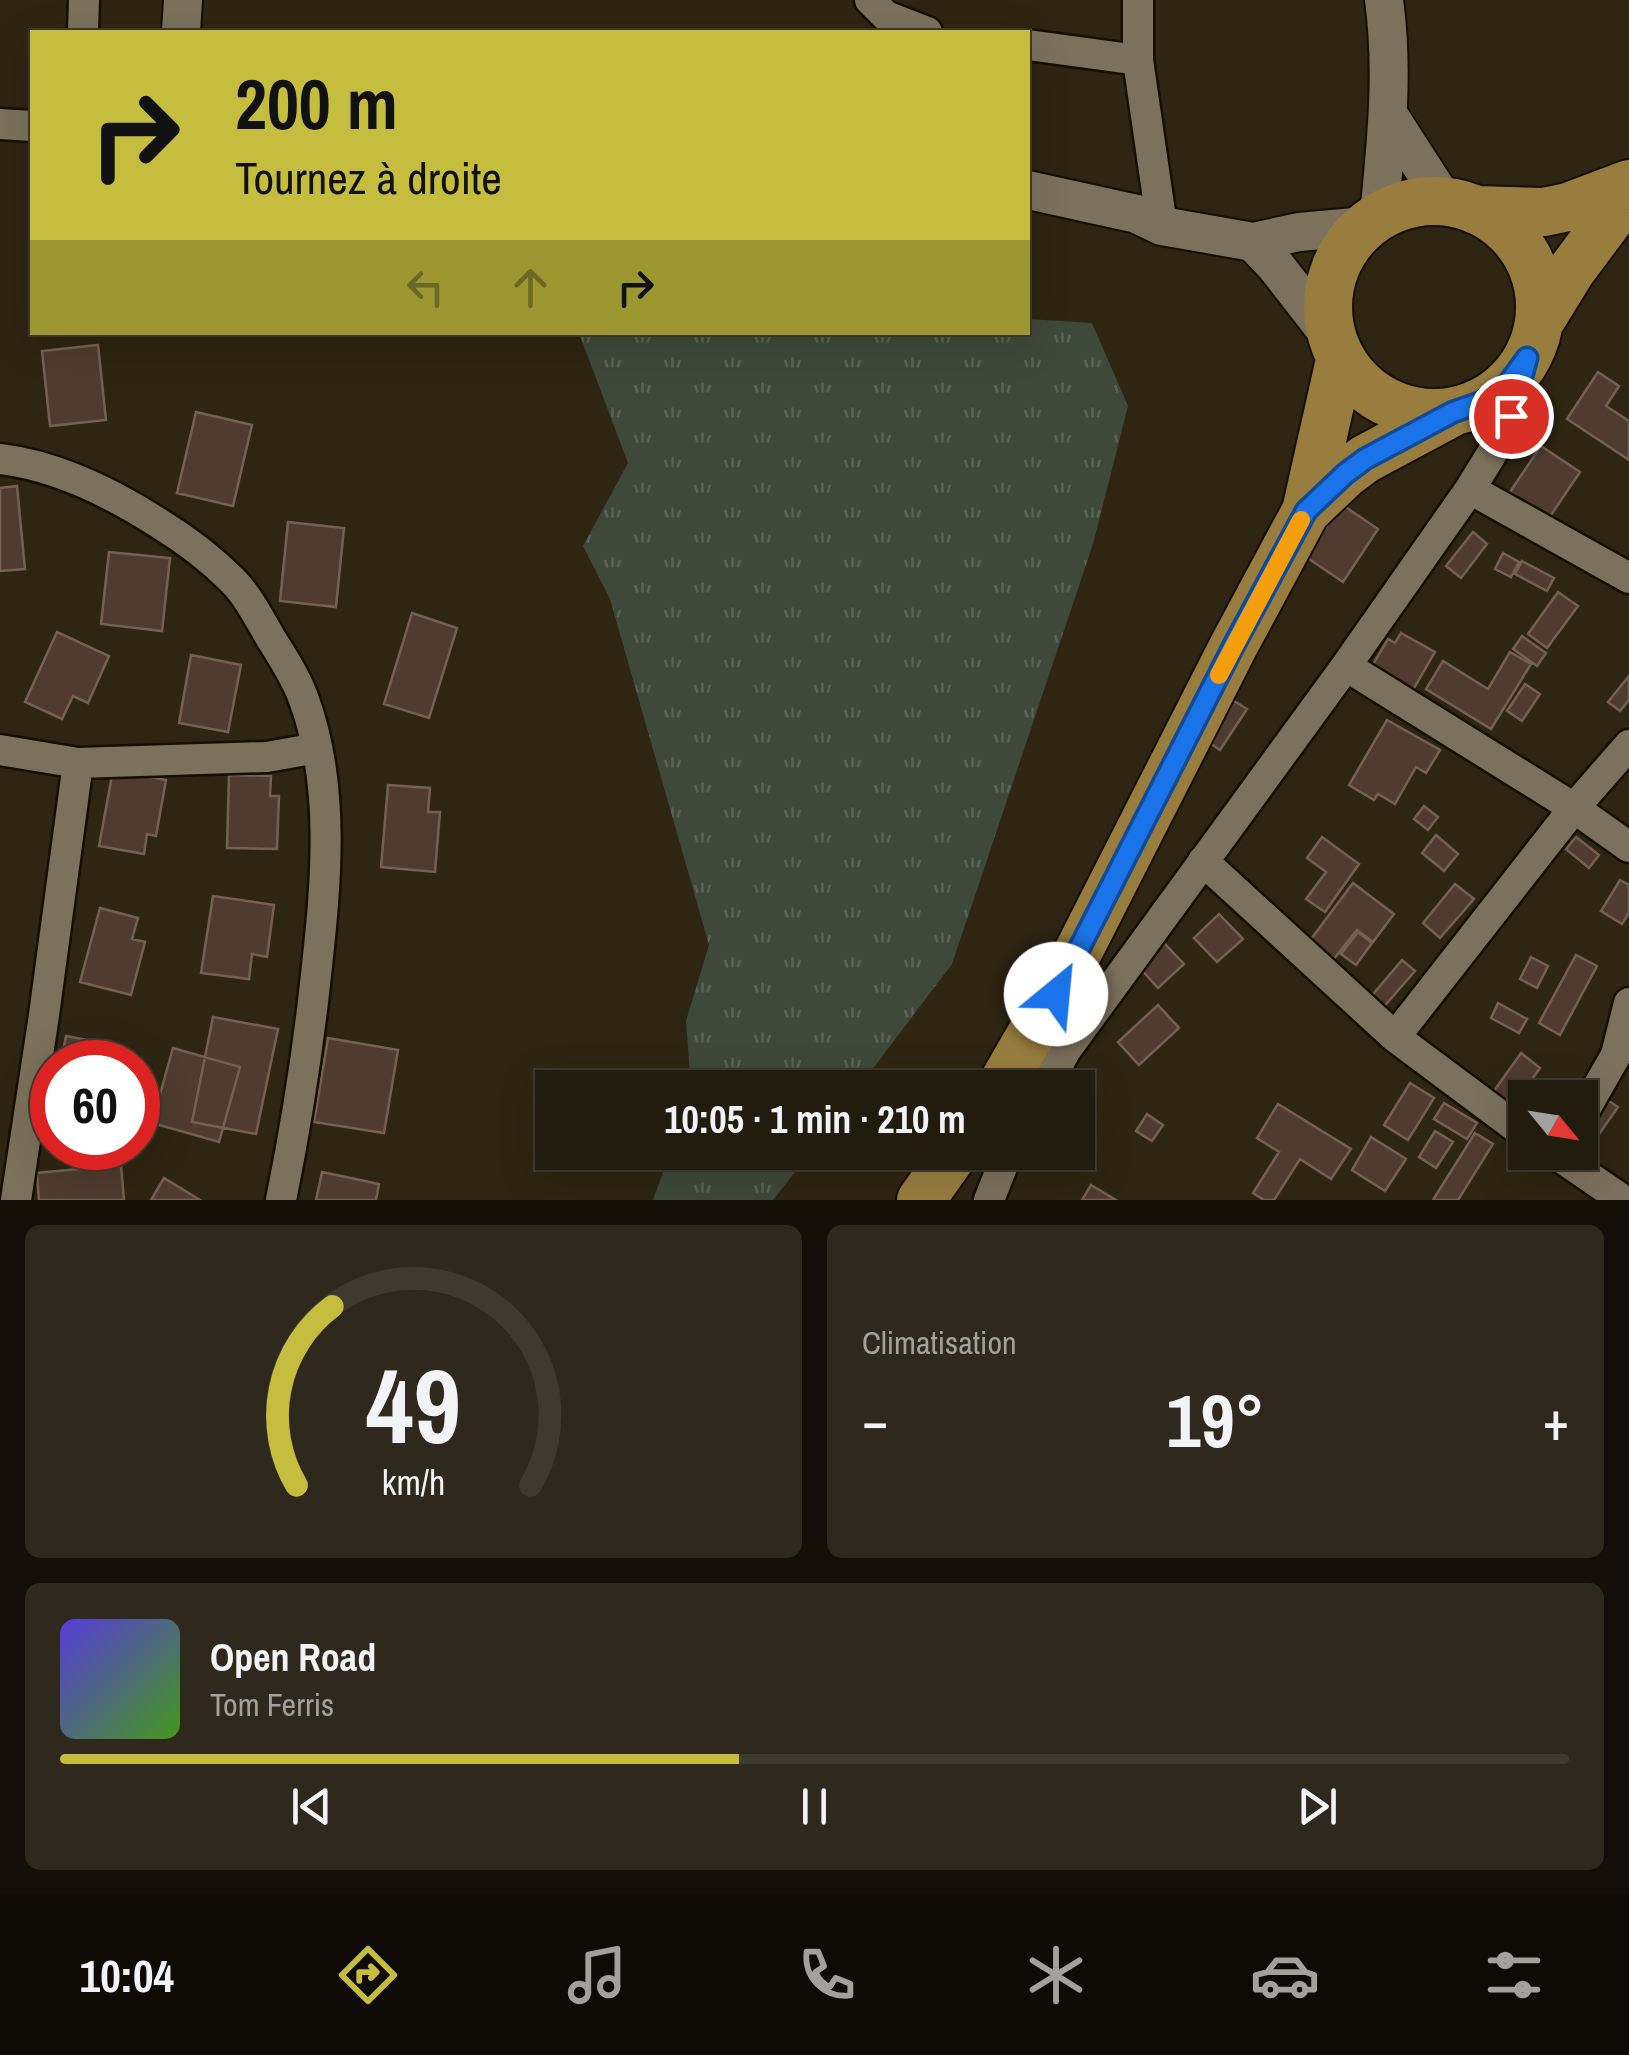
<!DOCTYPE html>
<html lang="fr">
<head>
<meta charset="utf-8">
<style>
	body { margin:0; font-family:"Archivo Narrow",sans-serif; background:#2e291c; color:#f1f3f6; height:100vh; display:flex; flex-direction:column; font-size:38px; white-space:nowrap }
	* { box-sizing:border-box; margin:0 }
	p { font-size:32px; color:#a2a19e }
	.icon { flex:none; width:55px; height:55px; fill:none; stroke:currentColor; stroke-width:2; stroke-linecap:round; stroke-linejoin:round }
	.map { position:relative; height:1200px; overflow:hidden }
	.details { display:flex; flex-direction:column; gap:25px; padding:25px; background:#130f08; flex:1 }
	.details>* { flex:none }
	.top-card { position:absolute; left:30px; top:30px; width:1000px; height:305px; border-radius:0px; box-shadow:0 10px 40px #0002,0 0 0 2px #3f3a2e; background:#c4bd3e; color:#111; overflow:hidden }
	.needle { width:65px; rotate:120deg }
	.controls { position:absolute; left:1508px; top:1080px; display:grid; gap:20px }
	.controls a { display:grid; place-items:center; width:90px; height:90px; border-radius:0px; background:#221c0e; box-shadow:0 10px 40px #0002,0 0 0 2px #3f3a2e; font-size:50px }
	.speed { position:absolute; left:30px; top:1040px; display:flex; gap:20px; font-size:50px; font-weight:700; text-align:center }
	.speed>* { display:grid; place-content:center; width:130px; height:130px; border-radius:50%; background:#221c0e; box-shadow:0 10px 40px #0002,0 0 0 2px #3f3a2e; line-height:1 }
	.speed .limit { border:15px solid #d22; background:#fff; color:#111 }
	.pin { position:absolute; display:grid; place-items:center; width:85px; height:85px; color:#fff; margin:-42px; border:5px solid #fff; border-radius:50%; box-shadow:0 2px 10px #0007 }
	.me { position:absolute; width:110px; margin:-55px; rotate:28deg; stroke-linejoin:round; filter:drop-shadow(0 0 8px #0008) }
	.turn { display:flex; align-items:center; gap:35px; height:210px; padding:0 40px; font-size:45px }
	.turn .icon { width:130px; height:130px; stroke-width:2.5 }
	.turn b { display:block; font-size:70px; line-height:85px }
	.lanes { display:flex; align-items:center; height:95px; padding:0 40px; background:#0003; justify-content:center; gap:50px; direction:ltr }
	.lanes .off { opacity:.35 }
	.big { font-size:75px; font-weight:800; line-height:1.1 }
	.details .widget { flex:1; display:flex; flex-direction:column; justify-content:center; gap:15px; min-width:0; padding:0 35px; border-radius:15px; background:#2e291c }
	.details .dial { align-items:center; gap:0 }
	.dial svg { height:260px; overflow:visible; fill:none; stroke:#3f3a2e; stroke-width:7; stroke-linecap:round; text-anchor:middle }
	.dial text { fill:#f1f3f6; stroke:none }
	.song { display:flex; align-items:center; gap:30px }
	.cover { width:120px; height:120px; border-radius:15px; background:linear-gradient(135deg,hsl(250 70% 55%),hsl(100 70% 35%)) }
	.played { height:10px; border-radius:5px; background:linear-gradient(90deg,#c4bd3e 45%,#3f3a2e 45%) }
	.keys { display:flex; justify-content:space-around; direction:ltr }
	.heat { display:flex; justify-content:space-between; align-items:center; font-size:55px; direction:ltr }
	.details .tiles { flex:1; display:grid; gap:25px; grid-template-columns:1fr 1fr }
	.widget:last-child { grid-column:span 2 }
	.trip { position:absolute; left:535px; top:1070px; width:560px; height:100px; border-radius:0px; background:#221c0e; box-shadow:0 10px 40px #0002,0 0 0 2px #3f3a2e; font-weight:800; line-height:100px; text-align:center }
	.dock { display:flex; height:160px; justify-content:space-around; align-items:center; background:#0e0b06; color:#a2a19e }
	.dock .icon { width:70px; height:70px }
	.dock .current { color:#c4bd3e }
	.dock b { font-size:45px; color:#f1f3f6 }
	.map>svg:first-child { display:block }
</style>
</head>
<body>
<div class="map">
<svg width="1629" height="1200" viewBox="0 0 1629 1200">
	<defs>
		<pattern id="grass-tufts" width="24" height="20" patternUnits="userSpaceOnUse" patternTransform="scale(2.5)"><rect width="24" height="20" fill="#3e4939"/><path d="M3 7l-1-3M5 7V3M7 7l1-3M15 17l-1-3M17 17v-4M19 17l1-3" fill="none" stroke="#5a6355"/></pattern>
	</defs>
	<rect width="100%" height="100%" fill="#2e2512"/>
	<path fill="url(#grass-tufts)" d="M 1028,319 L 1092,323 L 1128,406 L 1093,544 L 952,964 L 859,1087 L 691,1087 L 686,1021 L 709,945 L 610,599 L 583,546 L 628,463 L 579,333 L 1028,332 Z
		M 670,1153 L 670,1152 L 810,1153 L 773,1200 L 653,1200 Z"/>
	<path fill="#4f3b2f" stroke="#766054" stroke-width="2.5" d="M 98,345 L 106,420 L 50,426 L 42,351 Z
		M 1598,372 L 1619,386 L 1606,406 L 1629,421 L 1629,460 L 1567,419 Z
		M 196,412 L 252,425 L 233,506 L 177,493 Z
		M 1541,446 L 1580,472 L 1549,518 L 1510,492 Z
		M 17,486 L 25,569 L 0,571 L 0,488 Z
		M 1341,504 L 1378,529 L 1343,582 L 1306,557 Z
		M 288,522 L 344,528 L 336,607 L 280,601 Z
		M 1473,532 L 1487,544 L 1461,578 L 1446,566 Z
		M 109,552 L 170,558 L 162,631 L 101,624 Z
		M 1503,553 L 1519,562 L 1511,577 L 1495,569 Z
		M 1522,561 L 1554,578 L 1547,591 L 1515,574 Z
		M 1558,592 L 1578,606 L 1547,648 L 1528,634 Z
		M 412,613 L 457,628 L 429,718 L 384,704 Z
		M 57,632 L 109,656 L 88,703 L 73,696 L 62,719 L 25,702 Z
		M 1401,633 L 1435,652 L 1410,695 L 1369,671 L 1388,639 L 1395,643 Z
		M 1522,636 L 1546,653 L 1537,666 L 1513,649 Z
		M 1510,652 L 1531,664 L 1491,729 L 1426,689 L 1443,661 L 1488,689 Z
		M 191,655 L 241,665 L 228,732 L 179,723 Z
		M 1629,676 L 1629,700 L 1620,711 L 1608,702 Z
		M 1525,684 L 1540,694 L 1522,721 L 1507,711 Z
		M 1225,695 L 1247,709 L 1220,750 L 1199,736 Z
		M 1387,720 L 1440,750 L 1426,773 L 1416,767 L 1395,804 L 1378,794 L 1374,800 L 1349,785 Z
		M 113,770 L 166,780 L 156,836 L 147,834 L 144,854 L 99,846 Z
		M 229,775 L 271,776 L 270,796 L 279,796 L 277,849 L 227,848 Z
		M 388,785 L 430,788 L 428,812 L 440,812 L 435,872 L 381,867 Z
		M 1424,806 L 1438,817 L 1428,830 L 1414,819 Z
		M 1436,835 L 1458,854 L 1444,871 L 1422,853 Z
		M 1322,837 L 1359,864 L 1325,912 L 1306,899 L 1326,872 L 1307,858 Z
		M 1576,837 L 1599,855 L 1589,868 L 1566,849 Z
		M 1620,880 L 1629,885 L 1629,913 L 1622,924 L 1601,911 Z
		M 1353,883 L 1394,914 L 1373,942 L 1357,930 L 1329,965 L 1305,947 Z
		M 1455,884 L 1474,899 L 1440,938 L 1423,923 Z
		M 213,896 L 274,905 L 267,957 L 252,954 L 249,979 L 201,973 Z
		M 100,908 L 138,918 L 132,939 L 145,942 L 131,995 L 80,982 Z
		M 1219,914 L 1243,939 L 1217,962 L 1194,938 Z
		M 1358,932 L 1372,943 L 1356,965 L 1341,954 Z
		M 1164,943 L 1184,964 L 1158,988 L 1139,967 Z
		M 1576,955 L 1597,966 L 1560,1035 L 1539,1023 Z
		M 1531,957 L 1548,966 L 1537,988 L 1520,979 Z
		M 1402,960 L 1415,971 L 1381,1010 L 1369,999 Z
		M 1498,1003 L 1527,1019 L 1519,1033 L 1491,1018 Z
		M 1158,1005 L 1179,1028 L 1139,1065 L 1118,1042 Z
		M 213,1017 L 278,1029 L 256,1134 L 192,1122 Z
		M 66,1036 L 114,1045 L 110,1062 L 61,1062 Z
		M 328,1038 L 398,1050 L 384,1133 L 314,1122 Z
		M 173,1048 L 240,1067 L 219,1142 L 152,1123 Z
		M 1521,1053 L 1540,1068 L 1509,1112 L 1489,1098 Z
		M 1410,1083 L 1434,1098 L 1408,1140 L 1384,1125 Z
		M 1606,1099 L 1618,1107 L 1599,1134 L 1587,1126 Z
		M 1444,1103 L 1477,1123 L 1467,1139 L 1434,1119 Z
		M 1278,1104 L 1351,1149 L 1331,1179 L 1300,1159 L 1274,1200 L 1264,1200 L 1253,1193 L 1279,1152 L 1257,1138 Z
		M 1147,1114 L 1163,1125 L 1152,1141 L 1136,1131 Z
		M 1435,1131 L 1453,1142 L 1436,1168 L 1419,1157 Z
		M 1475,1133 L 1493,1144 L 1458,1200 L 1433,1200 Z
		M 1371,1137 L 1406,1159 L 1385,1191 L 1352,1170 Z
		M 121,1165 L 124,1200 L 39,1200 L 37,1173 Z
		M 322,1172 L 379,1184 L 376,1200 L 316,1200 Z
		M 164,1178 L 200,1200 L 151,1200 Z
		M 1091,1185 L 1116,1200 L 1082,1200 Z"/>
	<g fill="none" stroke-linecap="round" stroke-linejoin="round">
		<g stroke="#160e00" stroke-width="35">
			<path id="minor" d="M 870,0 L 886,16 L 927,32
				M 1138,0 L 1138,60 L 1162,226
				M 83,32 L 84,0
				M 1028,45 L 1138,60
				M 0,124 L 32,126
				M 0,459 C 58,466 112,493 160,524 C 186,540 211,559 232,580 C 248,596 259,618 270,637 C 282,656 295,676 303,697 C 336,785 326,884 316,975 C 308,1050 296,1126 281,1200
				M 1470,489 L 1629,578
				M 1346,666 L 1574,808 L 1629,847
				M 0,750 L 78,763 L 267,757 L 317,748
				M 1203,861 L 1395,1037 L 1525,1134
				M 1395,1037 L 1574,808 L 1629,745
				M 1045,1088 L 1066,1050 L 1346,666 L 1470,489 L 1491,455 L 1511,415 L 1527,358
				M 1580,1118 L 1616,1055 L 1629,1003
				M 1553,1152 L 1623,1200
				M 16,1200 L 44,1015 L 78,763
				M 989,1200 L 1008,1152"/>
		</g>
		<g stroke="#160e00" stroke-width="42">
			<path id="tertiary" d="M 181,32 L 183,0
				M 1388,114 L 1444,201
				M 1028,190 L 1137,214 L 1162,226 L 1253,242 L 1299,232 L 1366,226
				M 1379,216 C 1386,144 1394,72 1384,0
				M 1253,242 L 1275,265 L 1331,337"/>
		</g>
		<g stroke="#160e00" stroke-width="52">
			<path id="primary" d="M1328 307a106 106 0 1 1 212 0a106 106 0 1 1-212 0Z
				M 1476,210 L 1544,212 L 1568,207 L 1629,184
				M 1539,323 L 1571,271 L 1629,193
				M 1306,511 L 1345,474 L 1365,459 L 1451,413
				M 1000,1088 L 1076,956 L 1234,645 L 1306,511 L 1340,360
				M 921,1200 L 955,1152"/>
		</g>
		<use href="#minor" stroke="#7c715c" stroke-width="30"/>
		<use href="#tertiary" stroke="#7c715c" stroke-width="38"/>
		<use href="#primary" stroke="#987d3f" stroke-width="48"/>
	</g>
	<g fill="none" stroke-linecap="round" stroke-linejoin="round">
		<g stroke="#114b97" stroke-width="25">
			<path id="route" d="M 1056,994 L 1234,645 L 1306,511 L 1345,474 L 1365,459 L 1453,412 L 1482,402 L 1508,384 L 1527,358 L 1511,416"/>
		</g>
		<use href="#route" stroke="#1a73e8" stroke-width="18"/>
		<path stroke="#f59e0b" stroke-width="18" d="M 1219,675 L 1301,520"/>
	</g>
</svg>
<div class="controls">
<a><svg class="needle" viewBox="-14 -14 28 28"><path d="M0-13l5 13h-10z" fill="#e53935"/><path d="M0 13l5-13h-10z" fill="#a2a19e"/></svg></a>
</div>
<div class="speed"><div class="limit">60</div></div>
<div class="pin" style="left:1511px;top:416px;background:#d93025"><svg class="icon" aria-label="arrive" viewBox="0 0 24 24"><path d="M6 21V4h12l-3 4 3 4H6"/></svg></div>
<svg class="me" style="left:1056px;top:994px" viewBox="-20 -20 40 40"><circle r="19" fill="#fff"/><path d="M0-13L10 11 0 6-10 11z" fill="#1a73e8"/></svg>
<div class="trip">10:05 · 1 min · 210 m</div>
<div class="top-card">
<div class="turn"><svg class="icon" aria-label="right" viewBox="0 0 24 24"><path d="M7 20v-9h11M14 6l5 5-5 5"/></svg><div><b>200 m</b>Tournez à droite</div></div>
<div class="lanes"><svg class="icon off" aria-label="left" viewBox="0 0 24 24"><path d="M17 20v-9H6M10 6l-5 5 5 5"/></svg><svg class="icon off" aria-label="ahead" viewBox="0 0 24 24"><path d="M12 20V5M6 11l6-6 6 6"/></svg><svg class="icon" aria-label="right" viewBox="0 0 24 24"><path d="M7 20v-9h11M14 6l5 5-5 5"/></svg></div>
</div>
</div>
<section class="details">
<div class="tiles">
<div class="widget dial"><svg viewBox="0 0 100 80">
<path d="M14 69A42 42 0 1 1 86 69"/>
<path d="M14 69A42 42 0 0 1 25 14" stroke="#c4bd3e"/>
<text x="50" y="56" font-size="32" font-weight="700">49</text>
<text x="50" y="72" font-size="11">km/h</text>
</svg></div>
<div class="widget"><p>Climatisation</p>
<div class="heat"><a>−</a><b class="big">19°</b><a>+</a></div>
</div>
<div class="widget">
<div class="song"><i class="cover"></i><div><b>Open Road</b><p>Tom Ferris</p></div></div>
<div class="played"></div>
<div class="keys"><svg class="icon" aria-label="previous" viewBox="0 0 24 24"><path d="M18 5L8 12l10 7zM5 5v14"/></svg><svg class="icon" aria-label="pause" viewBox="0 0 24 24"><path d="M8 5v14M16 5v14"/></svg><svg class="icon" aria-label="next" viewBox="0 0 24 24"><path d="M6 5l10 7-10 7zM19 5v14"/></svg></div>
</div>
</div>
</section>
<nav class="dock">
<b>10:04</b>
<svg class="icon current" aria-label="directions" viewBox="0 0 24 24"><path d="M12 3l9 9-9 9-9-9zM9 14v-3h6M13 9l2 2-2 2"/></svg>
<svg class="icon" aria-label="music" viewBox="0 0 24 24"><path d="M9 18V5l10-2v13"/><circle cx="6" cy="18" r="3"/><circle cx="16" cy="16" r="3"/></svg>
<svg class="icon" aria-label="phone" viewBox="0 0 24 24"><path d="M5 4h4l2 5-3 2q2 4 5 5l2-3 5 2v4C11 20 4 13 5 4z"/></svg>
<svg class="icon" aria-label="climate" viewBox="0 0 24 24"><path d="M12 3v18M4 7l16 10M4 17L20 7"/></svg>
<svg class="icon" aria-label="car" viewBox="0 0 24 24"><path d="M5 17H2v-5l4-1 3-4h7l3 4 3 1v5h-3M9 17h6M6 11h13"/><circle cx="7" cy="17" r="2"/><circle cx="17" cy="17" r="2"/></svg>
<svg class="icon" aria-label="filters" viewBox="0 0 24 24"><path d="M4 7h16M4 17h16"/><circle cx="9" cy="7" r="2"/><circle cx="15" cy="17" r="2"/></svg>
</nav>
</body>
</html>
